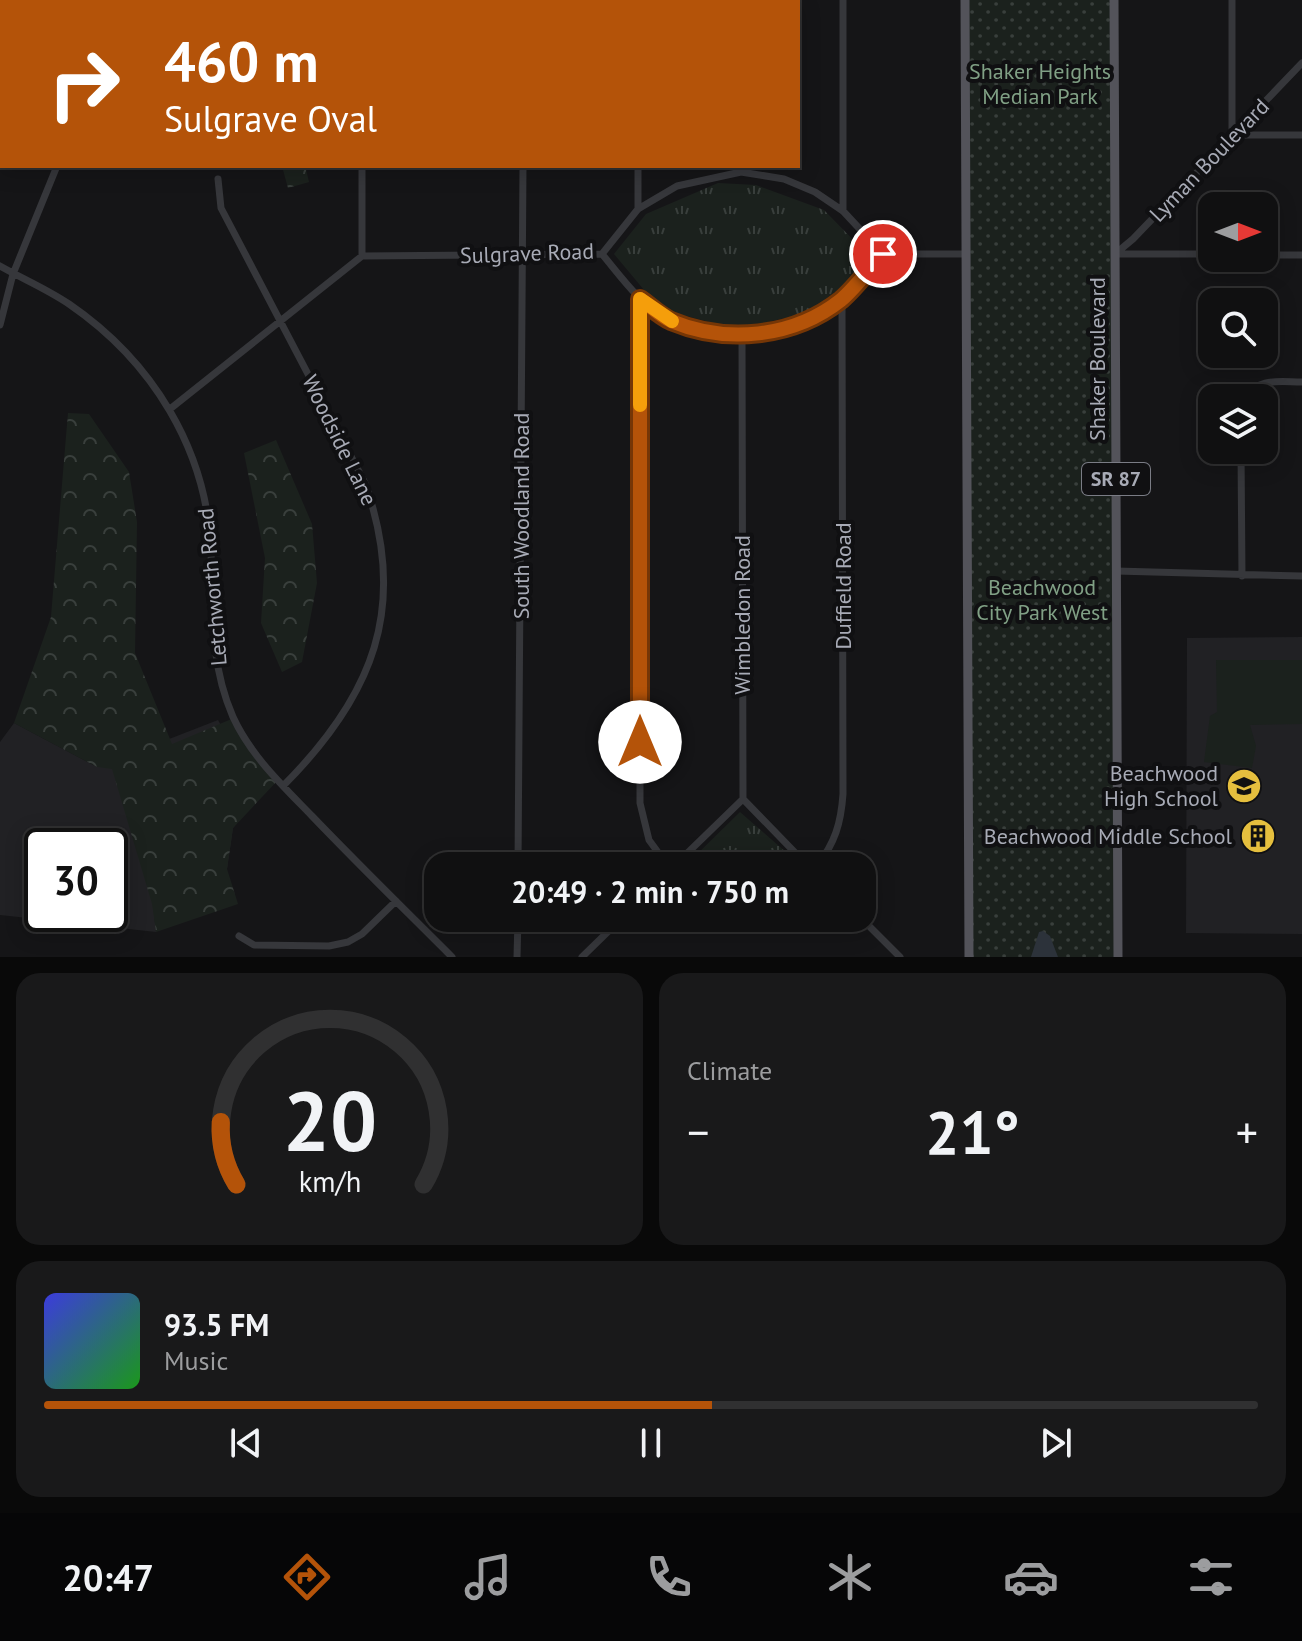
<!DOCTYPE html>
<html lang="en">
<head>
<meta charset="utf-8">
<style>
	body { margin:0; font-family:"PT Sans",sans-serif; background:#19191a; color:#f1f3f6; height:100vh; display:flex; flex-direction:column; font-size:30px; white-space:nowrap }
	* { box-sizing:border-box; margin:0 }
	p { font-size:26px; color:#9c9d9f }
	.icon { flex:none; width:44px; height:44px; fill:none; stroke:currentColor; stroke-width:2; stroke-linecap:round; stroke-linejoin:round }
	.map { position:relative; height:957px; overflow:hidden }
	.sheet { display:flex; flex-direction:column; gap:16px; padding:16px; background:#090909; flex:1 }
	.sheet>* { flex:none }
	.guide { position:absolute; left:0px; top:0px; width:800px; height:168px; box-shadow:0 4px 20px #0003,0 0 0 2px #303031; background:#b45309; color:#fff; overflow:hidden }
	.needle { width:52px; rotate:90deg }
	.fabs { position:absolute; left:1198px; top:192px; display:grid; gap:16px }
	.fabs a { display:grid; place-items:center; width:80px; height:80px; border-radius:16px; background:#101011; box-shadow:0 4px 20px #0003,0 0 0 2px #303031; font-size:40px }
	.speed { position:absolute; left:24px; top:828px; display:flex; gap:16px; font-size:40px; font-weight:700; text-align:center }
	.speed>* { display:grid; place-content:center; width:104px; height:104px; border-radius:50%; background:#101011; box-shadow:0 4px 20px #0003,0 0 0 2px #303031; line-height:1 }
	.speed .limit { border:4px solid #111; border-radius:12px; background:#fff; color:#111 }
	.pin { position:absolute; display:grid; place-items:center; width:68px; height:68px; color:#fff; margin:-34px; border:4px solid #fff; border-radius:50%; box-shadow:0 2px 8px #0007 }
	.me { position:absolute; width:88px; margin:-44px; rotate:0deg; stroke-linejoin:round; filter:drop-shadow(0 0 6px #0008) }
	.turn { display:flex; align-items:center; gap:28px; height:168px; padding:0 32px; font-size:36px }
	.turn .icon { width:104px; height:104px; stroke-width:2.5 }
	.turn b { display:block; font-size:56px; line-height:68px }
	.big { font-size:60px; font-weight:700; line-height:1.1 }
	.sheet .card { flex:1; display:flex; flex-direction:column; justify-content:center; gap:12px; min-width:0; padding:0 28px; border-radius:24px; background:#19191a }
	.sheet .dial { align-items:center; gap:0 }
	.dial svg { height:208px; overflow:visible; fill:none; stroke:#303031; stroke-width:7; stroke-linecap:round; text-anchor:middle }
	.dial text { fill:#f1f3f6; stroke:none }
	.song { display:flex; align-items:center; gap:24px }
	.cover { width:96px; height:96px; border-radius:12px; background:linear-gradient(135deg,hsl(240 70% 55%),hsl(120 70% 35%)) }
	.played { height:8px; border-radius:4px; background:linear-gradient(90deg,#b45309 55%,#303031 55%) }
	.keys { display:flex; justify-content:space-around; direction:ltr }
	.heat { display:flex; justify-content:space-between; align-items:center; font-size:44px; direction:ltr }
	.sheet .tiles { flex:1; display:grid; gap:16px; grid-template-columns:1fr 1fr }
	.card:last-child { grid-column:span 2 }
	.trip { position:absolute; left:424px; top:852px; width:452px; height:80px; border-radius:24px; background:#101011; box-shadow:0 4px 20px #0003,0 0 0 2px #303031; font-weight:700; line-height:80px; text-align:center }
	.dock { display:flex; height:128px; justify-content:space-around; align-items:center; background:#060607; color:#9c9d9f }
	.dock .icon { width:56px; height:56px }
	.dock .selected { color:#b45309 }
	.dock b { font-size:36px; color:#f1f3f6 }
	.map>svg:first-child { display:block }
</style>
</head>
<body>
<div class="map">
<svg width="1302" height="957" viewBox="0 0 1302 957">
	<defs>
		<pattern id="grass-tufts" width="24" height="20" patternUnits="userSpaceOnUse" patternTransform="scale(2)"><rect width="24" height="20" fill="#1b211d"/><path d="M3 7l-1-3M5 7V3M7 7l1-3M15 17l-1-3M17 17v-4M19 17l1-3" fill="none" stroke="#393f3c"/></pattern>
		<pattern id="forest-crowns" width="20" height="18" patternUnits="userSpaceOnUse" patternTransform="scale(2)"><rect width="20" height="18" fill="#1b211d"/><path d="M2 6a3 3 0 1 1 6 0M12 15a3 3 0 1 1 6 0" fill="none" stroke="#393f3c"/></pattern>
		<pattern id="park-dots" width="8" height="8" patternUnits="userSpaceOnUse" patternTransform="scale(2)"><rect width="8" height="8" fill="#1b211d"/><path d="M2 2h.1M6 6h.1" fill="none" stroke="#393f3c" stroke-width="1.8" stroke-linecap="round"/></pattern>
	</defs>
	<rect width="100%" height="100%" fill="#151517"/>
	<path fill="#212124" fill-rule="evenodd" d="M 1302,637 L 1302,934 L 1186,933 L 1187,638 Z
		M 218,720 L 260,795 L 233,828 L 227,869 L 153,904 L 156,932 L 0,915 L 0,742 L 14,723 L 97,767 ZM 42,846 L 110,846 L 110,914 L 42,914 Z"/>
	<path fill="url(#grass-tufts)" d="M 718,183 L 756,185 L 824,210 L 867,254 L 858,272 L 812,312 L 736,329 L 660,309 L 614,254 L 646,214 Z
		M 740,812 L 802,866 L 685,866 Z"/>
	<path fill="url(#forest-crowns)" d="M 282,166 L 305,166 L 309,182 L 288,188 Z
		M 68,413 L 89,414 L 129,472 L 137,522 L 135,653 L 172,744 L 234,718 L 278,780 L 233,828 L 227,869 L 238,904 L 156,932 L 152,904 L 112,769 L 97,767 L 14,723 L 51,617 Z
		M 276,440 L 312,524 L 317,583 L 302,662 L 282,672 L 261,623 L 265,558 L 244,453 Z"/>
	<path fill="url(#park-dots)" d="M 965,0 L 1114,0 L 1118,957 L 969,957 Z"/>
	<path fill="#1b211d" d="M 1216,660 L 1302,660 L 1302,724 L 1250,725 L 1256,746 L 1252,768 L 1204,762 L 1210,716 L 1217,712 Z"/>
	<path fill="#2c323a" d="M 1043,931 L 1050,936 L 1058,957 L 1031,957 L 1039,932 Z"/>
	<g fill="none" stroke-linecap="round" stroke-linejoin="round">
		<path stroke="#36373b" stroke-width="7" d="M 362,0 L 362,2
			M 843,0 L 843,211
			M 1232,0 L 1232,135 L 1302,135
			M 157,2 L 159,0
			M 523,2 L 523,0
			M 639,2 L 639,0
			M 742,2 L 742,0
			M 362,166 L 362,256
			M 218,179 L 221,208 L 365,483 C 409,607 373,696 283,786
			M 638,209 L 638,166
			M 602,254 C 622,278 640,304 667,319 C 674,323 683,324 690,326 C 742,342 799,334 841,300 C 857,287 869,269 883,254 L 966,254
			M 602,254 L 638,209 L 677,186 L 741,172 L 784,179 L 815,192 L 843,211 L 883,254
			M 1115,254 L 1133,239 L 1302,63
			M 1117,254 L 1212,254
			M 1264,255 L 1302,255
			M 0,266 C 23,279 47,289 69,304 C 152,361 207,449 211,551 C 213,609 209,662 233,717 C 251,756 282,785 312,816 C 358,864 405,910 452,957
			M 640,299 L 640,803 L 649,840 L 668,866
			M 0,325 L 13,274 L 57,166
			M 742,336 L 743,799 L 808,866
			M 1245,398 C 1258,377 1279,382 1302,382
			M 170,409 L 362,256 L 602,254
			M 1241,450 L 1242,576
			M 1116,571 L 1302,576
			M 518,866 L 523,166
			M 674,866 L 743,799
			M 817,866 C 835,843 841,823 843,794 L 842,299
			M 861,918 L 900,957
			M 239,936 L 254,945 L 329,946 L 348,942 L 362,934 L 396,901
			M 517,957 L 518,918
			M 582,957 L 622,918"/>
		<path stroke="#53535a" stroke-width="9" d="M 965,0 L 969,957
			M 1114,0 L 1118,957"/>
	</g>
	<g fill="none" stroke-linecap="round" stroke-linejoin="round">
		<g stroke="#753606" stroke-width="20">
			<path id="route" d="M 640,742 L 640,299 C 650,306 660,316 671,321 C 726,344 793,338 841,300 C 856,287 869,269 883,254"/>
		</g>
		<use href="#route" stroke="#b45309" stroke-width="14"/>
		<path stroke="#f59e0b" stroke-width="14" d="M 640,405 L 640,299 L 672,321"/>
	</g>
	<defs>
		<g id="school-disc" transform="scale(1.8)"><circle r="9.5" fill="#e5bf3e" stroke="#101012"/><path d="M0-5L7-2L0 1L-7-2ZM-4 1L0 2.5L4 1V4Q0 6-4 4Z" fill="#111"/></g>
		<g id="building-disc" transform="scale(1.8)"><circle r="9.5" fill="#e5bf3e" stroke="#101012"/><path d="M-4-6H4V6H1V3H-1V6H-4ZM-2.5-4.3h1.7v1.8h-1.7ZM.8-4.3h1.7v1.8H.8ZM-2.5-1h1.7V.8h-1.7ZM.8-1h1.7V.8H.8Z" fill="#111"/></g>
	</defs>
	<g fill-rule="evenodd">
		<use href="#school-disc" x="1244" y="786"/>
		<use href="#building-disc" x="1258" y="836"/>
	</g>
	<g text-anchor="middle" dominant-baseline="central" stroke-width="8" stroke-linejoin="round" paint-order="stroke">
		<rect fill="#101012" stroke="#7a7c85" stroke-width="2" x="1082" y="463" width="68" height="32" rx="6"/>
		<g font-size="20" font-weight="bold" fill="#a8abb6">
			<text x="1116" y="479">SR 87</text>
		</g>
		<g font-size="22" fill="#80a085" stroke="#101012">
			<text x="1040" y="71">Shaker Heights<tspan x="1040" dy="25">Median Park</tspan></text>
			<text x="1042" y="587">Beachwood<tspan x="1042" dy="25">City Park West</tspan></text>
		</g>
		<g font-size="22" fill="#a8abb6" stroke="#101012">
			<text transform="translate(1209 160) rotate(-46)">Lyman Boulevard</text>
			<text transform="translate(527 253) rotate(-2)">Sulgrave Road</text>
			<text transform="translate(1097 359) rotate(-90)">Shaker Boulevard</text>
			<text transform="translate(340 440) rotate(64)">Woodside Lane</text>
			<text transform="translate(521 516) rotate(-90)">South Woodland Road</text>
			<text transform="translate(843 586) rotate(-90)">Duffield Road</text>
			<text transform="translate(212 587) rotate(-95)">Letchworth Road</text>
			<text transform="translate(742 615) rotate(-90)">Wimbledon Road</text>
		</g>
		<g font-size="22" fill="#a8abb6" stroke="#101012" text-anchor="end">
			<text x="1218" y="773">Beachwood<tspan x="1218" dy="25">High School</tspan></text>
			<text x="1232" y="836">Beachwood Middle School</text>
		</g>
	</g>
</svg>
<div class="fabs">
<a><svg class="needle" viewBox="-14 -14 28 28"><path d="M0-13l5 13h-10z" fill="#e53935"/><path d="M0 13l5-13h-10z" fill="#9c9d9f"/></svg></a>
<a><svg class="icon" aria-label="search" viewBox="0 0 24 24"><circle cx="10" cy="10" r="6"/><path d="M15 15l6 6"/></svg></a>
<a><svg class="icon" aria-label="layers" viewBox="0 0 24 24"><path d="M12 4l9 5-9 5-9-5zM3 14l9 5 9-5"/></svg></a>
</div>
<div class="speed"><div class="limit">30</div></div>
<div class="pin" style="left:883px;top:254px;background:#d93025"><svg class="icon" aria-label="arrive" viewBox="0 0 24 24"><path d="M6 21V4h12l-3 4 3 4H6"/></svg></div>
<svg class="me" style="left:640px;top:742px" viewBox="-20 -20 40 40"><circle r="19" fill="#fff"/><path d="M0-13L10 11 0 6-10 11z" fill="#b45309"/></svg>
<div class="trip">20:49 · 2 min · 750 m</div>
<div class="guide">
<div class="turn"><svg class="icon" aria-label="right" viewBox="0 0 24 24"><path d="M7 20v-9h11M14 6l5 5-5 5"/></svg><div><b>460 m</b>Sulgrave Oval</div></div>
</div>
</div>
<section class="sheet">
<div class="tiles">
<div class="card dial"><svg viewBox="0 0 100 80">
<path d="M14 69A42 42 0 1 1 86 69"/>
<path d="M14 69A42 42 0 0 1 8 45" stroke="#b45309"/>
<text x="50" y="56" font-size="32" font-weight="700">20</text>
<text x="50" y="72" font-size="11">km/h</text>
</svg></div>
<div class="card"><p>Climate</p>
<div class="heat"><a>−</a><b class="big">21°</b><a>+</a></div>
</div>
<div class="card">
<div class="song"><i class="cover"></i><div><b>93.5 FM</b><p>Music</p></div></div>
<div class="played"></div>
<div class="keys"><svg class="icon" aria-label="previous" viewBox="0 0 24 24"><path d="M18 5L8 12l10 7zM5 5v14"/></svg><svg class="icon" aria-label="pause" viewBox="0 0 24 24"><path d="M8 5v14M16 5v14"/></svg><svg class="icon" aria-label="next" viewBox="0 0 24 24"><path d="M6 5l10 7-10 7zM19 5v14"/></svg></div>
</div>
</div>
</section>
<nav class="dock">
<b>20:47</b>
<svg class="icon selected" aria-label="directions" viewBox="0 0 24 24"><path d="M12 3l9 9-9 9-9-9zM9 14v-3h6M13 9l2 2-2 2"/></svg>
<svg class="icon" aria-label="music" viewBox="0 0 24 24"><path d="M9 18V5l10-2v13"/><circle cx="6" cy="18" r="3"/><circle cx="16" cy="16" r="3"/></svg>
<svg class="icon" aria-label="phone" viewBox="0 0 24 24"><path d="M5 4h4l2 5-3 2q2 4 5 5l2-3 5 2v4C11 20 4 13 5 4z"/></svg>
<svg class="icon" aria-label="climate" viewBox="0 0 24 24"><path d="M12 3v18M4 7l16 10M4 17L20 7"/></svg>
<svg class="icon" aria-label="car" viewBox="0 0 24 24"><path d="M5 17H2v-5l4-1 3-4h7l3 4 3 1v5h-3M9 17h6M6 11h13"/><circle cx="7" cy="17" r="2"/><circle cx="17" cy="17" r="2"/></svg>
<svg class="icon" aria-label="filters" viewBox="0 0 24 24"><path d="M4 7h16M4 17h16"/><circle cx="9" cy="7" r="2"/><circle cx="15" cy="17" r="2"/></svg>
</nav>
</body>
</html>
